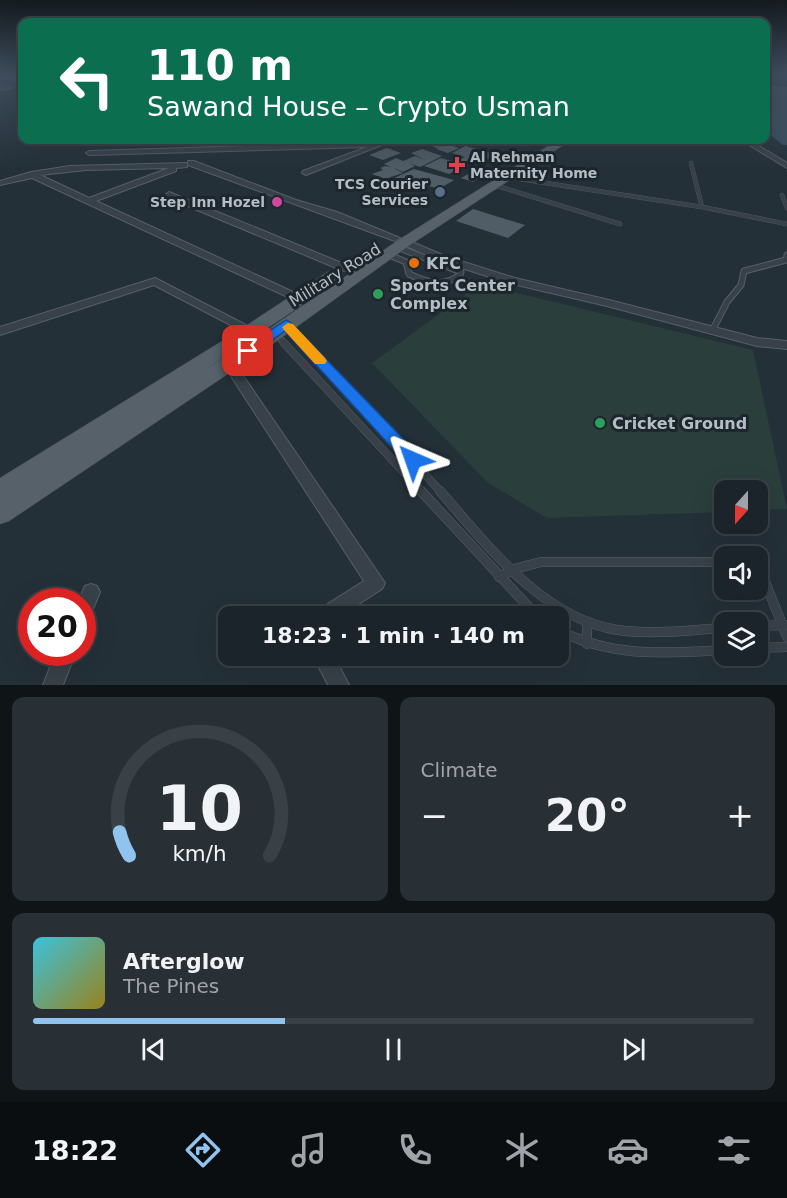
<!DOCTYPE html>
<html lang="en">
<head>
<meta charset="utf-8">
<style>
	body { margin:0; font-family:"DejaVu Sans",sans-serif; background:#283036; color:#f1f3f6; height:100vh; display:flex; flex-direction:column; font-size:22px; white-space:nowrap }
	* { box-sizing:border-box; margin:0 }
	p { font-size:20px; color:#a0a4a8 }
	.icon { flex:none; width:33px; height:33px; fill:none; stroke:currentColor; stroke-width:2; stroke-linecap:round; stroke-linejoin:round }
	.map { position:relative; height:685px; overflow:hidden }
	.details { display:flex; flex-direction:column; gap:12px; padding:12px; background:#0f1417; flex:1 }
	.details>* { flex:none }
	.top-card { position:absolute; left:18px; top:18px; width:752px; height:126px; border-radius:12px; box-shadow:0 6px 24px #0002,0 0 0 2px #394147; background:#0b6e4f; color:#fff; overflow:hidden }
	.needle { width:39px; rotate:201deg }
	.fabs { position:absolute; left:714px; top:480px; display:grid; gap:12px }
	.fabs a { display:grid; place-items:center; width:54px; height:54px; border-radius:12px; background:#1b242a; box-shadow:0 6px 24px #0002,0 0 0 2px #394147; font-size:30px }
	.speed { position:absolute; left:18px; top:588px; display:flex; gap:12px; font-size:30px; font-weight:700; text-align:center }
	.speed>* { display:grid; place-content:center; width:78px; height:78px; border-radius:50%; background:#1b242a; box-shadow:0 6px 24px #0002,0 0 0 2px #394147; line-height:1 }
	.speed .limit { border:9px solid #d22; background:#fff; color:#111 }
	.pin { position:absolute; display:grid; place-items:center; width:51px; height:51px; color:#fff; margin:-26px; border-radius:12px; box-shadow:0 3px 9px #0006 }
	.me { position:absolute; width:66px; margin:-33px; rotate:317deg; stroke-linejoin:round; filter:drop-shadow(0 0 4px #0008) }
	.turn { display:flex; align-items:center; gap:21px; height:126px; padding:0 30px; font-size:27px }
	.turn .icon { width:78px; height:78px; stroke-width:2.5 }
	.turn b { display:block; font-size:42px; line-height:51px }
	.big { font-size:45px; font-weight:600; line-height:1.1 }
	.details .tile { flex:1; display:flex; flex-direction:column; justify-content:center; gap:9px; min-width:0; padding:0 21px; border-radius:12px; background:#283036 }
	.details .dial { align-items:center; gap:0 }
	.dial svg { height:156px; overflow:visible; fill:none; stroke:#394147; stroke-width:7; stroke-linecap:round; text-anchor:middle }
	.dial text { fill:#f1f3f6; stroke:none }
	.song { display:flex; align-items:center; gap:18px }
	.cover { width:72px; height:72px; border-radius:9px; background:linear-gradient(135deg,hsl(190 70% 55%),hsl(50 70% 35%)) }
	.played { height:6px; border-radius:3px; background:linear-gradient(90deg,#90c3ed 35%,#394147 35%) }
	.keys { display:flex; justify-content:space-around; direction:ltr }
	.heat { display:flex; justify-content:space-between; align-items:center; font-size:33px; direction:ltr }
	.details .tiles { flex:1; display:grid; gap:12px; grid-template-columns:1fr 1fr }
	.tile:last-child { grid-column:span 2 }
	.trip { position:absolute; left:218px; top:606px; width:351px; height:60px; border-radius:12px; background:#1b242a; box-shadow:0 6px 24px #0002,0 0 0 2px #394147; font-weight:600; line-height:60px; text-align:center }
	.menu { display:flex; height:96px; justify-content:space-around; align-items:center; background:#0b0e11; color:#a0a4a8 }
	.menu .icon { width:42px; height:42px }
	.menu .current { color:#90c3ed }
	.menu b { font-size:27px; color:#f1f3f6 }
	.map>svg:first-child { display:block }
</style>
</head>
<body>
<div class="map">
<svg width="787" height="685" viewBox="0 0 787 685">
	<rect width="100%" height="100%" fill="#243038"/>
	<path fill="#2a3e3b" d="M 480,284 L 753,350 L 787,509 L 758,510 L 758,490 L 724,490 L 724,512 L 547,518 L 488,483 L 372,363 Z"/>
	<path fill="#3a4f5e" d="M 765,79 L 787,94 L 787,145 L 783,145 L 765,131 Z"/>
	<path fill="#505d67" d="M 437,142 L 447,144 L 459,148 L 448,153 L 436,149 L 443,145 L 437,148 L 429,145 Z
		M 465,146 L 496,154 L 483,162 L 478,160 L 472,164 L 459,160 L 465,157 L 452,153 Z
		M 387,148 L 401,153 L 383,160 L 369,155 Z
		M 422,149 L 442,156 L 420,167 L 409,163 L 415,166 L 403,172 L 392,167 L 403,173 L 385,179 L 372,174 L 383,170 L 380,168 L 385,166 L 391,167 L 384,164 L 396,158 L 403,161 L 415,156 L 426,160 L 411,153 Z
		M 441,158 L 465,165 L 449,174 L 424,166 Z
		M 414,169 L 454,180 L 439,189 L 416,182 L 409,186 L 390,180 Z
		M 474,171 L 486,174 L 473,182 L 461,178 Z
		M 473,209 L 525,225 L 508,238 L 456,221 Z"/>
	<g fill="none" stroke-linecap="round" stroke-linejoin="round">
		<g stroke="#565f67" stroke-width="4">
			<path id="lane-far4" d="M 739,140 L 745,140
				M 338,143 L 345,140
				M 672,143 L 676,140"/>
		</g>
		<g stroke="#565f67" stroke-width="4.5">
			<path id="lane-far3" d="M 672,143 L 674,142
				M 332,146 L 341,142
				M 691,163 L 702,207
				M 507,177 L 702,207 L 787,224
				M 494,185 L 620,224
				M 782,195 L 787,208"/>
		</g>
		<g stroke="#565f67" stroke-width="7">
			<path id="lane-far2" d="M 387,254 L 406,262 L 409,274 C 427,283 443,287 460,275 L 461,272 L 397,247
				M 286,325 L 304,344
				M 712,331 L 727,302 L 741,285 L 744,271 L 786,260 L 787,255
				M 275,333 L 285,344"/>
		</g>
		<g stroke="#565f67" stroke-width="8">
			<path id="lane-far1" d="M 284,343 L 423,493
				M 303,343 L 442,493"/>
		</g>
		<g stroke="#565f67" stroke-width="10">
			<path id="lane" d="M 421,491 L 537,616
				M 440,491 C 487,545 543,619 618,630 C 653,635 689,630 724,628
				M 752,550 L 755,556
				M 758,564 L 787,637
				M 499,577 L 514,569 L 541,562 L 724,562
				M 587,622 L 587,644
				M 758,626 L 787,625
				M 558,630 C 613,658 664,653 724,650
				M 758,648 L 787,647"/>
		</g>
		<g stroke="#565f67" stroke-width="2">
			<path id="street" d="M 0,86 L 13,88 L 0,90 Z
				M 211,140 L 222,140 L 218,142 Z
				M 385,140 L 394,140 L 306,175 L 302,173 L 303,171 L 367,147 L 90,155 L 86,153 L 90,151 L 379,142 Z
				M 741,140 L 749,140 L 787,163 L 787,168 Z
				M 188,161 L 194,161 L 296,200 L 337,212 L 400,238 L 395,241 L 392,240 L 188,165 Z
				M 187,163 L 187,167 L 176,168 L 176,171 L 96,201 L 317,303 L 319,305 L 317,307 L 309,307 L 32,178 L 0,185 L 0,181 L 31,172 L 70,166 ZM 169,168 L 89,198 L 40,175 L 86,170 Z
				M 169,192 L 349,266 L 350,268 L 345,271 L 341,270 L 166,197 L 165,195 Z
				M 405,239 L 445,256 L 515,278 L 609,300 L 757,338 L 787,341 L 787,349 L 757,346 L 607,306 L 508,283 L 437,260 L 402,244 L 402,240 Z
				M 155,278 L 273,339 L 271,342 L 263,342 L 154,285 L 0,335 L 0,327 Z
				M 229,360 L 233,361 L 385,583 L 382,589 L 340,616 L 316,616 L 318,610 L 364,581 L 223,364 Z
				M 91,584 L 97,586 L 100,592 L 89,619 L 82,622 L 82,602 L 78,602 L 85,586 Z
				M 56,652 L 76,652 L 63,685 L 43,685 Z
				M 313,656 L 334,656 L 349,685 L 328,685 Z"/>
		</g>
		<g stroke="#565f67" stroke-width="2">
			<path id="secondary" d="M 765,87 L 787,88 L 787,94 L 765,93 Z"/>
		</g>
		<g stroke="#444d55" stroke-width="1">
			<path id="primary" d="M 558,140 L 571,140 L 410,245 L 274,343 L 9,521 L 0,524 L 0,478 L 232,335 L 329,271 L 341,271 L 343,275 L 341,279 L 206,369 L 260,335 L 400,239 Z"/>
		</g>
		<use href="#lane-far4" stroke="#384149" stroke-width="3"/>
		<use href="#lane-far3" stroke="#384149" stroke-width="4"/>
		<use href="#lane-far2" stroke="#384149" stroke-width="5"/>
		<use href="#lane-far1" stroke="#384149" stroke-width="7"/>
		<use href="#lane" stroke="#384149" stroke-width="9"/>
		<use href="#street" fill="#384149" fill-rule="evenodd"/>
		<use href="#secondary" fill="#46515b" fill-rule="evenodd"/>
		<use href="#primary" fill="#566169" fill-rule="evenodd"/>
		<g stroke="#5c6871" stroke-width="4">
			<path id="rail" d="M 0,78 L 22,78"/>
		</g>
		<use href="#rail" stroke="#1d262d" stroke-width="2" stroke-dasharray="6" stroke-linecap="butt"/>
	</g>
	<linearGradient id="sky" x2="0" y2="1"><stop stop-color="#141a1f"/><stop offset="0.44" stop-color="#3f4e5e"/><stop offset="1" stop-color="#3f4e5e" stop-opacity="0"/></linearGradient>
	<rect width="787" height="171" fill="url(#sky)"/>
	<path fill="#1a73e8" stroke="#114b97" stroke-width="1.5" d="M 286,320 L 290,322 L 419,455 L 421,460 L 419,464 L 413,466 L 407,464 L 285,331 L 253,354 L 243,354 L 241,351 L 243,348 Z"/>
	<path fill="#f59e0b" d="M 288,323 L 293,324 L 325,358 L 327,361 L 325,364 L 315,364 L 284,330 L 282,327 Z"/>
	<path fill="#e0444e" stroke="#1d262d" stroke-width="2" d="M454 156h6v6h6v6h-6v6h-6v-6h-6v-6h6z"/>
	<circle fill="#5c6f8a" stroke="#1d262d" stroke-width="2" cx="440" cy="192" r="6"/>
	<circle fill="#d1479c" stroke="#1d262d" stroke-width="2" cx="277" cy="202" r="6"/>
	<circle fill="#e8710a" stroke="#1d262d" stroke-width="2" cx="414" cy="263" r="6"/>
	<g fill="#2e9e5b" stroke="#1d262d" stroke-width="2">
		<circle cx="378" cy="294" r="6"/>
		<circle cx="600" cy="423" r="6"/>
	</g>
	<g text-anchor="middle" dominant-baseline="central" stroke-width="6" stroke-linejoin="round" paint-order="stroke">
		<g font-size="14" font-weight="bold" fill="#b3bdc5" stroke="#1d262d" text-anchor="end">
			<text x="470" y="157" text-anchor="start">Al Rehman<tspan x="470" dy="16">Maternity Home</tspan></text>
			<text x="428" y="184">TCS Courier<tspan x="428" dy="16">Services</tspan></text>
			<text x="265" y="202">Step Inn Hozel</text>
		</g>
		<g font-size="16" font-weight="bold" fill="#b3bdc5" stroke="#1d262d" text-anchor="start">
			<text x="426" y="263">KFC</text>
			<text x="390" y="285">Sports Center<tspan x="390" dy="18">Complex</tspan></text>
			<text x="612" y="423">Cricket Ground</text>
		</g>
		<g font-size="16" fill="#b3bdc5" stroke="#1d262d">
			<text transform="translate(335 275) rotate(-32)">Military Road</text>
		</g>
	</g>
</svg>
<div class="fabs">
<a><svg class="needle" viewBox="-14 -14 28 28"><path d="M0-13l5 13h-10z" fill="#e53935"/><path d="M0 13l5-13h-10z" fill="#a0a4a8"/></svg></a>
<a><svg class="icon" aria-label="sound" viewBox="0 0 24 24"><path d="M4 9h4l5-4v14l-5-4H4zM17 9q2 3 0 6"/></svg></a>
<a><svg class="icon" aria-label="layers" viewBox="0 0 24 24"><path d="M12 4l9 5-9 5-9-5zM3 14l9 5 9-5"/></svg></a>
</div>
<div class="speed"><div class="limit">20</div></div>
<div class="pin" style="left:248px;top:351px;background:#d93025"><svg class="icon" aria-label="arrive" viewBox="0 0 24 24"><path d="M6 21V4h12l-3 4 3 4H6"/></svg></div>
<svg class="me" style="left:413px;top:460px" viewBox="-20 -20 40 40"><path d="M0-17L14 15 0 8-14 15z" fill="#1a73e8" stroke="#fff" stroke-width="4"/></svg>
<div class="trip">18:23 · 1 min · 140 m</div>
<div class="top-card">
<div class="turn"><svg class="icon" aria-label="left" viewBox="0 0 24 24"><path d="M17 20v-9H6M10 6l-5 5 5 5"/></svg><div><b>110 m</b>Sawand House – Crypto Usman</div></div>
</div>
</div>
<section class="details">
<div class="tiles">
<div class="tile dial"><svg viewBox="0 0 100 80">
<path d="M14 69A42 42 0 1 1 86 69"/>
<path d="M14 69A42 42 0 0 1 9 57" stroke="#90c3ed"/>
<text x="50" y="56" font-size="32" font-weight="700">10</text>
<text x="50" y="72" font-size="11">km/h</text>
</svg></div>
<div class="tile"><p>Climate</p>
<div class="heat"><a>−</a><b class="big">20°</b><a>+</a></div>
</div>
<div class="tile">
<div class="song"><i class="cover"></i><div><b>Afterglow</b><p>The Pines</p></div></div>
<div class="played"></div>
<div class="keys"><svg class="icon" aria-label="previous" viewBox="0 0 24 24"><path d="M18 5L8 12l10 7zM5 5v14"/></svg><svg class="icon" aria-label="pause" viewBox="0 0 24 24"><path d="M8 5v14M16 5v14"/></svg><svg class="icon" aria-label="next" viewBox="0 0 24 24"><path d="M6 5l10 7-10 7zM19 5v14"/></svg></div>
</div>
</div>
</section>
<nav class="menu">
<b>18:22</b>
<svg class="icon current" aria-label="directions" viewBox="0 0 24 24"><path d="M12 3l9 9-9 9-9-9zM9 14v-3h6M13 9l2 2-2 2"/></svg>
<svg class="icon" aria-label="music" viewBox="0 0 24 24"><path d="M9 18V5l10-2v13"/><circle cx="6" cy="18" r="3"/><circle cx="16" cy="16" r="3"/></svg>
<svg class="icon" aria-label="phone" viewBox="0 0 24 24"><path d="M5 4h4l2 5-3 2q2 4 5 5l2-3 5 2v4C11 20 4 13 5 4z"/></svg>
<svg class="icon" aria-label="climate" viewBox="0 0 24 24"><path d="M12 3v18M4 7l16 10M4 17L20 7"/></svg>
<svg class="icon" aria-label="car" viewBox="0 0 24 24"><path d="M5 17H2v-5l4-1 3-4h7l3 4 3 1v5h-3M9 17h6M6 11h13"/><circle cx="7" cy="17" r="2"/><circle cx="17" cy="17" r="2"/></svg>
<svg class="icon" aria-label="filters" viewBox="0 0 24 24"><path d="M4 7h16M4 17h16"/><circle cx="9" cy="7" r="2"/><circle cx="15" cy="17" r="2"/></svg>
</nav>
</body>
</html>
